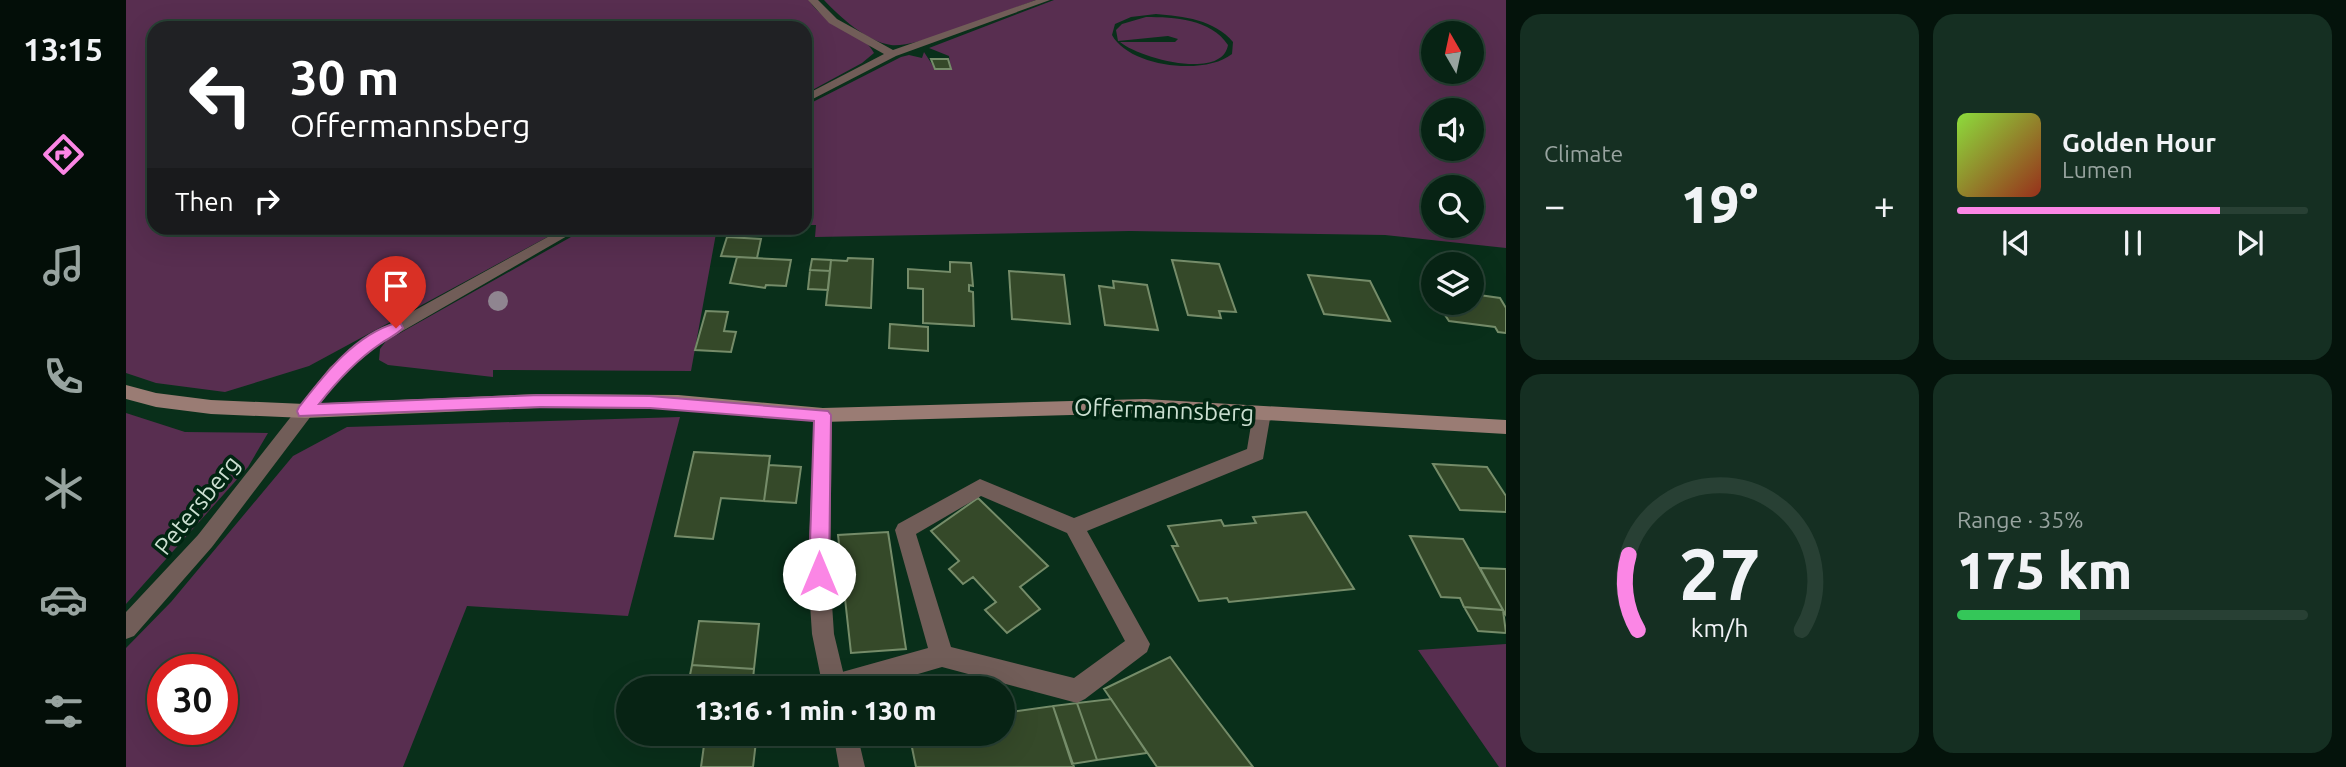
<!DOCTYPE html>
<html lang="en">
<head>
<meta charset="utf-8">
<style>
	body { margin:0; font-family:Ubuntu,sans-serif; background:#152f22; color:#f1f3f6; height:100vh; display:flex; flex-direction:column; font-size:26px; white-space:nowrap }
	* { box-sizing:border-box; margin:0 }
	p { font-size:23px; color:#98a4a0 }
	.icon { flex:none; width:38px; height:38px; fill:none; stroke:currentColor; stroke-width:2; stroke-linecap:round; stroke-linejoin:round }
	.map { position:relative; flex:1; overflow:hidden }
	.drawer { display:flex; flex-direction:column; gap:14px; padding:14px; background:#04130b; width:840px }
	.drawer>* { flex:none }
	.top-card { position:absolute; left:21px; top:21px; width:665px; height:214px; border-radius:21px; box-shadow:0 7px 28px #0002,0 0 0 2px #284034; background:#202124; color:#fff; overflow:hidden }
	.needle { width:46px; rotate:351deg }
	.tools { position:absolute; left:1295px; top:21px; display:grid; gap:14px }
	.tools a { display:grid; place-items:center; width:63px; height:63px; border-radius:50%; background:#072314; box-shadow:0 7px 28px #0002,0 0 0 2px #284034; font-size:35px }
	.speed { position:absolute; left:21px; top:654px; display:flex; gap:14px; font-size:35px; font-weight:700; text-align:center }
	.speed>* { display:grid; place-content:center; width:91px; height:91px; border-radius:50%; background:#072314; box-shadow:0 7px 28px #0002,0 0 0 2px #284034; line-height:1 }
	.speed .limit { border:10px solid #d22; background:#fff; color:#111 }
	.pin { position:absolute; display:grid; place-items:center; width:60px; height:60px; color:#fff; margin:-72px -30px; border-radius:50% 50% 50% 0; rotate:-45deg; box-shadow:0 0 7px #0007 }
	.pin .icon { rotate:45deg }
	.me { position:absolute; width:77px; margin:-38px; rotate:0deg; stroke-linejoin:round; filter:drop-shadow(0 0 5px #0008) }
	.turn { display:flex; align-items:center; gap:24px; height:147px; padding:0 28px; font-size:32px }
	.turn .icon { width:91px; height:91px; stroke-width:2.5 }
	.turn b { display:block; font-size:49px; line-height:60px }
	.then { display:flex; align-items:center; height:66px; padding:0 28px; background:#0003; gap:14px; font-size:26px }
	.big { font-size:52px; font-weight:800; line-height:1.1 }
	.drawer .card { flex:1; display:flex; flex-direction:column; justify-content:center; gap:10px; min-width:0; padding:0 24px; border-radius:21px; background:#152f22 }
	.drawer .dial { align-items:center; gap:0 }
	.dial svg { height:182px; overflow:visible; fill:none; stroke:#284034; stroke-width:7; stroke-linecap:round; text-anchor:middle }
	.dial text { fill:#f1f3f6; stroke:none }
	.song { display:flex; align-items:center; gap:21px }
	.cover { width:84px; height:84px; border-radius:10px; background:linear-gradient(135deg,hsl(90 70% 55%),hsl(10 70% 35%)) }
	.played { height:7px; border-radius:4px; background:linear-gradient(90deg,#fb86e5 75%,#284034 75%) }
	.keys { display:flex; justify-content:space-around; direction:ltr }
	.heat { display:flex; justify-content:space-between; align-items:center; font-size:38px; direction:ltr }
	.charge { height:10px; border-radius:5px; background:linear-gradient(90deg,#34c759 35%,#284034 0) }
	.drawer .tiles { flex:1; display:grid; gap:14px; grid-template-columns:repeat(2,1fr) }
	.trip { position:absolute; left:490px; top:676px; width:399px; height:70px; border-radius:35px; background:#072314; box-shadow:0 7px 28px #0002,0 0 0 2px #284034; font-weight:800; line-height:70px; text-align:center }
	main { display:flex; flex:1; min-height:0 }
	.tab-bar { display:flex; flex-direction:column; width:126px; justify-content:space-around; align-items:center; background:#030e08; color:#98a4a0 }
	.tab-bar .icon { width:49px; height:49px }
	.tab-bar .on { color:#fb86e5 }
	.tab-bar b { font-size:32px; color:#f1f3f6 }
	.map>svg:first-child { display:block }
</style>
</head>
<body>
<main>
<nav class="tab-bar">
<b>13:15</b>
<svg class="icon on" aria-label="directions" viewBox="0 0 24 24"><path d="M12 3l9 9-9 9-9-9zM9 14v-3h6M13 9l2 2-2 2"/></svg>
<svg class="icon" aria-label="music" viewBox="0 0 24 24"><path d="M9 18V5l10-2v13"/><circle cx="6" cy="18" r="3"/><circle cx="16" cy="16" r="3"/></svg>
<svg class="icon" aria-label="phone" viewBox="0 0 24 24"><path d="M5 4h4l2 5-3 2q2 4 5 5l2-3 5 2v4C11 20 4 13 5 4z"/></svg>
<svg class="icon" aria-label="climate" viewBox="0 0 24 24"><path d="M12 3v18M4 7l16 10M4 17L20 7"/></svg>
<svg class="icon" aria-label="car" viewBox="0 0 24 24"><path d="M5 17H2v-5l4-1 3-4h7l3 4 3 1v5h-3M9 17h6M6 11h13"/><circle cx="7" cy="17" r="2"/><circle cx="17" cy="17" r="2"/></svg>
<svg class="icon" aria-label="filters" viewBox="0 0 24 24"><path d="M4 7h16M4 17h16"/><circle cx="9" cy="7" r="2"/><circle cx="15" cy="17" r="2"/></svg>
</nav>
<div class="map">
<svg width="1380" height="767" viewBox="0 0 1380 767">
	<rect width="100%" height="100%" fill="#092f1a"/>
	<path fill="#582e50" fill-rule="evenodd" d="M 0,0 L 683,0 C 698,26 737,30 748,53 L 736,63 L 679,94 L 679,28 L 28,28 L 28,228 L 438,228 L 183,366 L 99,392 L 30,383 L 0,373 Z
		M 698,0 L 910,0 C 882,10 789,49 765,45 C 740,41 715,18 698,0 Z
		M 928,0 L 1380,0 L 1380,248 L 1259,235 L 1004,231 L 689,237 L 690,225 L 679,225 L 679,106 L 775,57 L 783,55 L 796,58 L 798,52 L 809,69 L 825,69 L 823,56 L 803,48 ZM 1030,14 C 1057,16 1089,20 1107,42 L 1106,54 C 1079,76 1003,67 986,35 L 989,24 L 1005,17 ZM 1307,33 L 1346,33 L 1346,72 L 1307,72 ZM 1307,110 L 1346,110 L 1346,149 L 1307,149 ZM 1307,187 L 1346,187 L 1346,226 L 1307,226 Z
		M 1020,17 C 1048,17 1085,19 1102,45 C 1096,81 1013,58 994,42 L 1049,42 L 1052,39 L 1042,36 L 992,41 L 990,30 L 996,24 Z
		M 461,228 L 591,228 L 565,371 L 367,370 L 367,377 L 262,365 L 253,360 L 254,349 L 260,341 Z
		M 0,413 L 59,432 L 142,433 L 122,467 L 0,604 Z
		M 554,417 L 502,616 L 341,606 L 277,767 L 0,767 L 0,648 L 45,602 L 167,456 L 221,427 ZM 96,670 L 96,730 L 37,730 L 37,670 Z
		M 1380,644 L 1380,767 L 1373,767 L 1292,650 Z"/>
	<path fill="#354929" stroke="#758c69" stroke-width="2" d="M 805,59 L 822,59 L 825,69 L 809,69 Z
		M 601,237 L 635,239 L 631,258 L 595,256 Z
		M 611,257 L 665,260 L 660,286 L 640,285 L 639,288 L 604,283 Z
		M 722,258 L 747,259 L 745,308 L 700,305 L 705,260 L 721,261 Z
		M 686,259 L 705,260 L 704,271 L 684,270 Z
		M 1046,260 L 1093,264 L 1110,312 L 1093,311 L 1095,318 L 1062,315 Z
		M 824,262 L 845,263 L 847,286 L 843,285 L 843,291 L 847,292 L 848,326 L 797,323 L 797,289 L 782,288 L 782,269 L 824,272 Z
		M 684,270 L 704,271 L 702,290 L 682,289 Z
		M 883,271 L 938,275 L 944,324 L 886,319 Z
		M 1182,275 L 1244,281 L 1264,321 L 1198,314 Z
		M 987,281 L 1021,285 L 1032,330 L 979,325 L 973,286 L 988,288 Z
		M 1346,294 L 1374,298 L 1380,308 L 1380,333 L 1372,332 L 1369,327 L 1323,321 L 1311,303 L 1346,303 Z
		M 580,311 L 602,312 L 598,331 L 610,332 L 605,352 L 569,350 Z
		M 764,324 L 802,327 L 802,351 L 763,348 Z
		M 568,452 L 644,456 L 638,501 L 595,498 L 587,539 L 549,536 Z
		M 1307,464 L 1361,467 L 1380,496 L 1380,512 L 1334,510 Z
		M 643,465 L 675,467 L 670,503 L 638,501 Z
		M 852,498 L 922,566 L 894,587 L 914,609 L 881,633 L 859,610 L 870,602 L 847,577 L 837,584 L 823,569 L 833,561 L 805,531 Z
		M 1180,512 L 1228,589 L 1103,602 L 1101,598 L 1073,601 L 1046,546 L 1052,546 L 1042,526 L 1095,520 L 1098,526 L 1130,523 L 1127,517 Z
		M 762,532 L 780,649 L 725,653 L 712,535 Z
		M 1284,536 L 1337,539 L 1377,610 L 1338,607 L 1334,598 L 1315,597 Z
		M 1354,568 L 1380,569 L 1380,615 L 1377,610 Z
		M 1338,607 L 1377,610 L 1380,633 L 1352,631 Z
		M 573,621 L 633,624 L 628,669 L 566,665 Z
		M 1044,657 L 1076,700 L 1127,767 L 1031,767 L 978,689 Z
		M 566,665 L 628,669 L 626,688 L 551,688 L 552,685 L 562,685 Z
		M 985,699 L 1021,753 L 971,760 L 951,703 Z
		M 951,703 L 971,760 L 946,764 L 927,706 Z
		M 927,706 L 948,767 L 790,767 L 783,733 L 877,733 L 877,713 Z
		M 543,733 L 631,733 L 627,767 L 575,767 L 579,738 Z"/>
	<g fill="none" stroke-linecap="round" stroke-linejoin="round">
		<path fill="#715d58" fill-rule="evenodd" d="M 1136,406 L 1142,408 L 1145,413 L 1137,459 L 961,531 L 1024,644 L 1021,652 L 959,699 L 951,703 L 816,667 L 744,688 L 698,688 L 701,678 L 709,674 L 802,648 L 769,530 L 772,524 L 854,479 L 948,518 L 1121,449 L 1127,413 L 1130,408 ZM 855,496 L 941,533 L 999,641 L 948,678 L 825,647 L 790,534 Z"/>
		<path fill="#715d58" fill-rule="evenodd" d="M 682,0 L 692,0 L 711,19 L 767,50 L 910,0 L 924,0 L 770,56 L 679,103 L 679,95 L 758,54 L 703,23 Z
			M 438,228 L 455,228 L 254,344 L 216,375 L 86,547 L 8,636 L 0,639 L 0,612 L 72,535 L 204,367 L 242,336 Z
			M 697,408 L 703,410 L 706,415 L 704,574 L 708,634 L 721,688 L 697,688 L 686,634 L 682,574 L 688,415 L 691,410 Z
			M 707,733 L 731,733 L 739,767 L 713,767 Z"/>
		<path fill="#9a7c74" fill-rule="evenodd" d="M 0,385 L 30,393 L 85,400 L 179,404 L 414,394 L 552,395 L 697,408 L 1019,399 L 1380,420 L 1380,434 L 1019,413 L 697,422 L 552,409 L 414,408 L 179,418 L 85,414 L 30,407 L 0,399 Z"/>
	</g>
	<circle fill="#8f8590" cx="372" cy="301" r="10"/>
	<path fill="#fb86e5" stroke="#a35795" stroke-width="2" d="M 270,323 L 275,324 L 277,328 C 271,335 262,338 254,344 C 229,361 211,381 193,404 L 414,395 L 524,396 L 702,411 L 705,415 L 703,574 L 700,580 L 693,583 L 686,580 L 683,574 L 688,421 L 524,408 L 414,407 L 173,416 L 171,411 L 173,407 C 198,375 228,335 270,323 Z"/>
	<g text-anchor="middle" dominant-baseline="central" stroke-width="7" stroke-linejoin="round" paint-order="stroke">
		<g font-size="24" fill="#cbdfd1" stroke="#002511">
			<text transform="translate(1038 410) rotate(2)">Offermannsberg</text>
			<text transform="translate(71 505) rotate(-51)">Petersberg</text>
		</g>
	</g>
</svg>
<div class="tools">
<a><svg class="needle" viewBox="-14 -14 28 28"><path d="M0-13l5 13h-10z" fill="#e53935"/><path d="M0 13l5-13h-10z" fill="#98a4a0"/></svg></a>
<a><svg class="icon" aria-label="sound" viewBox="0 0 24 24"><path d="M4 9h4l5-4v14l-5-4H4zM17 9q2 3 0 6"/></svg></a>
<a><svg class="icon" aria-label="search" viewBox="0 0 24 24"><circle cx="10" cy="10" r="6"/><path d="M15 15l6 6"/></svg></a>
<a><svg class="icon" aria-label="layers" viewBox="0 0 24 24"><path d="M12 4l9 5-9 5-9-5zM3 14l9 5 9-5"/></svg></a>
</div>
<div class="speed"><div class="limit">30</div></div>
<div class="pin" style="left:270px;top:328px;background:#d93025"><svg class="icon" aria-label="arrive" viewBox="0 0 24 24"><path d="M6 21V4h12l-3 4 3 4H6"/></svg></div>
<svg class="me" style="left:693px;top:574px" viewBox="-20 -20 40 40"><circle r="19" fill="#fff"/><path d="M0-13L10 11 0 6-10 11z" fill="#fb86e5"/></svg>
<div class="trip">13:16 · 1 min · 130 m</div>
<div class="top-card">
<div class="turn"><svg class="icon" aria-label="left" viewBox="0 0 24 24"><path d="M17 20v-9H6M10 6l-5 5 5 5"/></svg><div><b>30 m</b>Offermannsberg</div></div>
<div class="then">Then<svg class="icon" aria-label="right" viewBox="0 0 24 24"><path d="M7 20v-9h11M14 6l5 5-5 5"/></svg></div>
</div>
</div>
<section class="drawer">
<div class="tiles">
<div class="card"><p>Climate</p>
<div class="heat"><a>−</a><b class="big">19°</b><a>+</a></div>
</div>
<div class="card">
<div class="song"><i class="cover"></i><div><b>Golden Hour</b><p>Lumen</p></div></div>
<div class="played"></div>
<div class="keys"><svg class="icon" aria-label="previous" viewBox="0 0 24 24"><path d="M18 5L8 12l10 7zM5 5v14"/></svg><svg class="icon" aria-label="pause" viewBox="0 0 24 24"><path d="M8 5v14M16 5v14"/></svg><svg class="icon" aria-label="next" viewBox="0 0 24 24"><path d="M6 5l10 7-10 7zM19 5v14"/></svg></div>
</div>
<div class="card dial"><svg viewBox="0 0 100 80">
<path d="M14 69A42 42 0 1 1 86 69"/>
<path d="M14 69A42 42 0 0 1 10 36" stroke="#fb86e5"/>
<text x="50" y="56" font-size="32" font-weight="700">27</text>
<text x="50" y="72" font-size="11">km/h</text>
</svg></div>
<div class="card"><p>Range · 35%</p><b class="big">175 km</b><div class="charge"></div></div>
</div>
</section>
</main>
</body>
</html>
